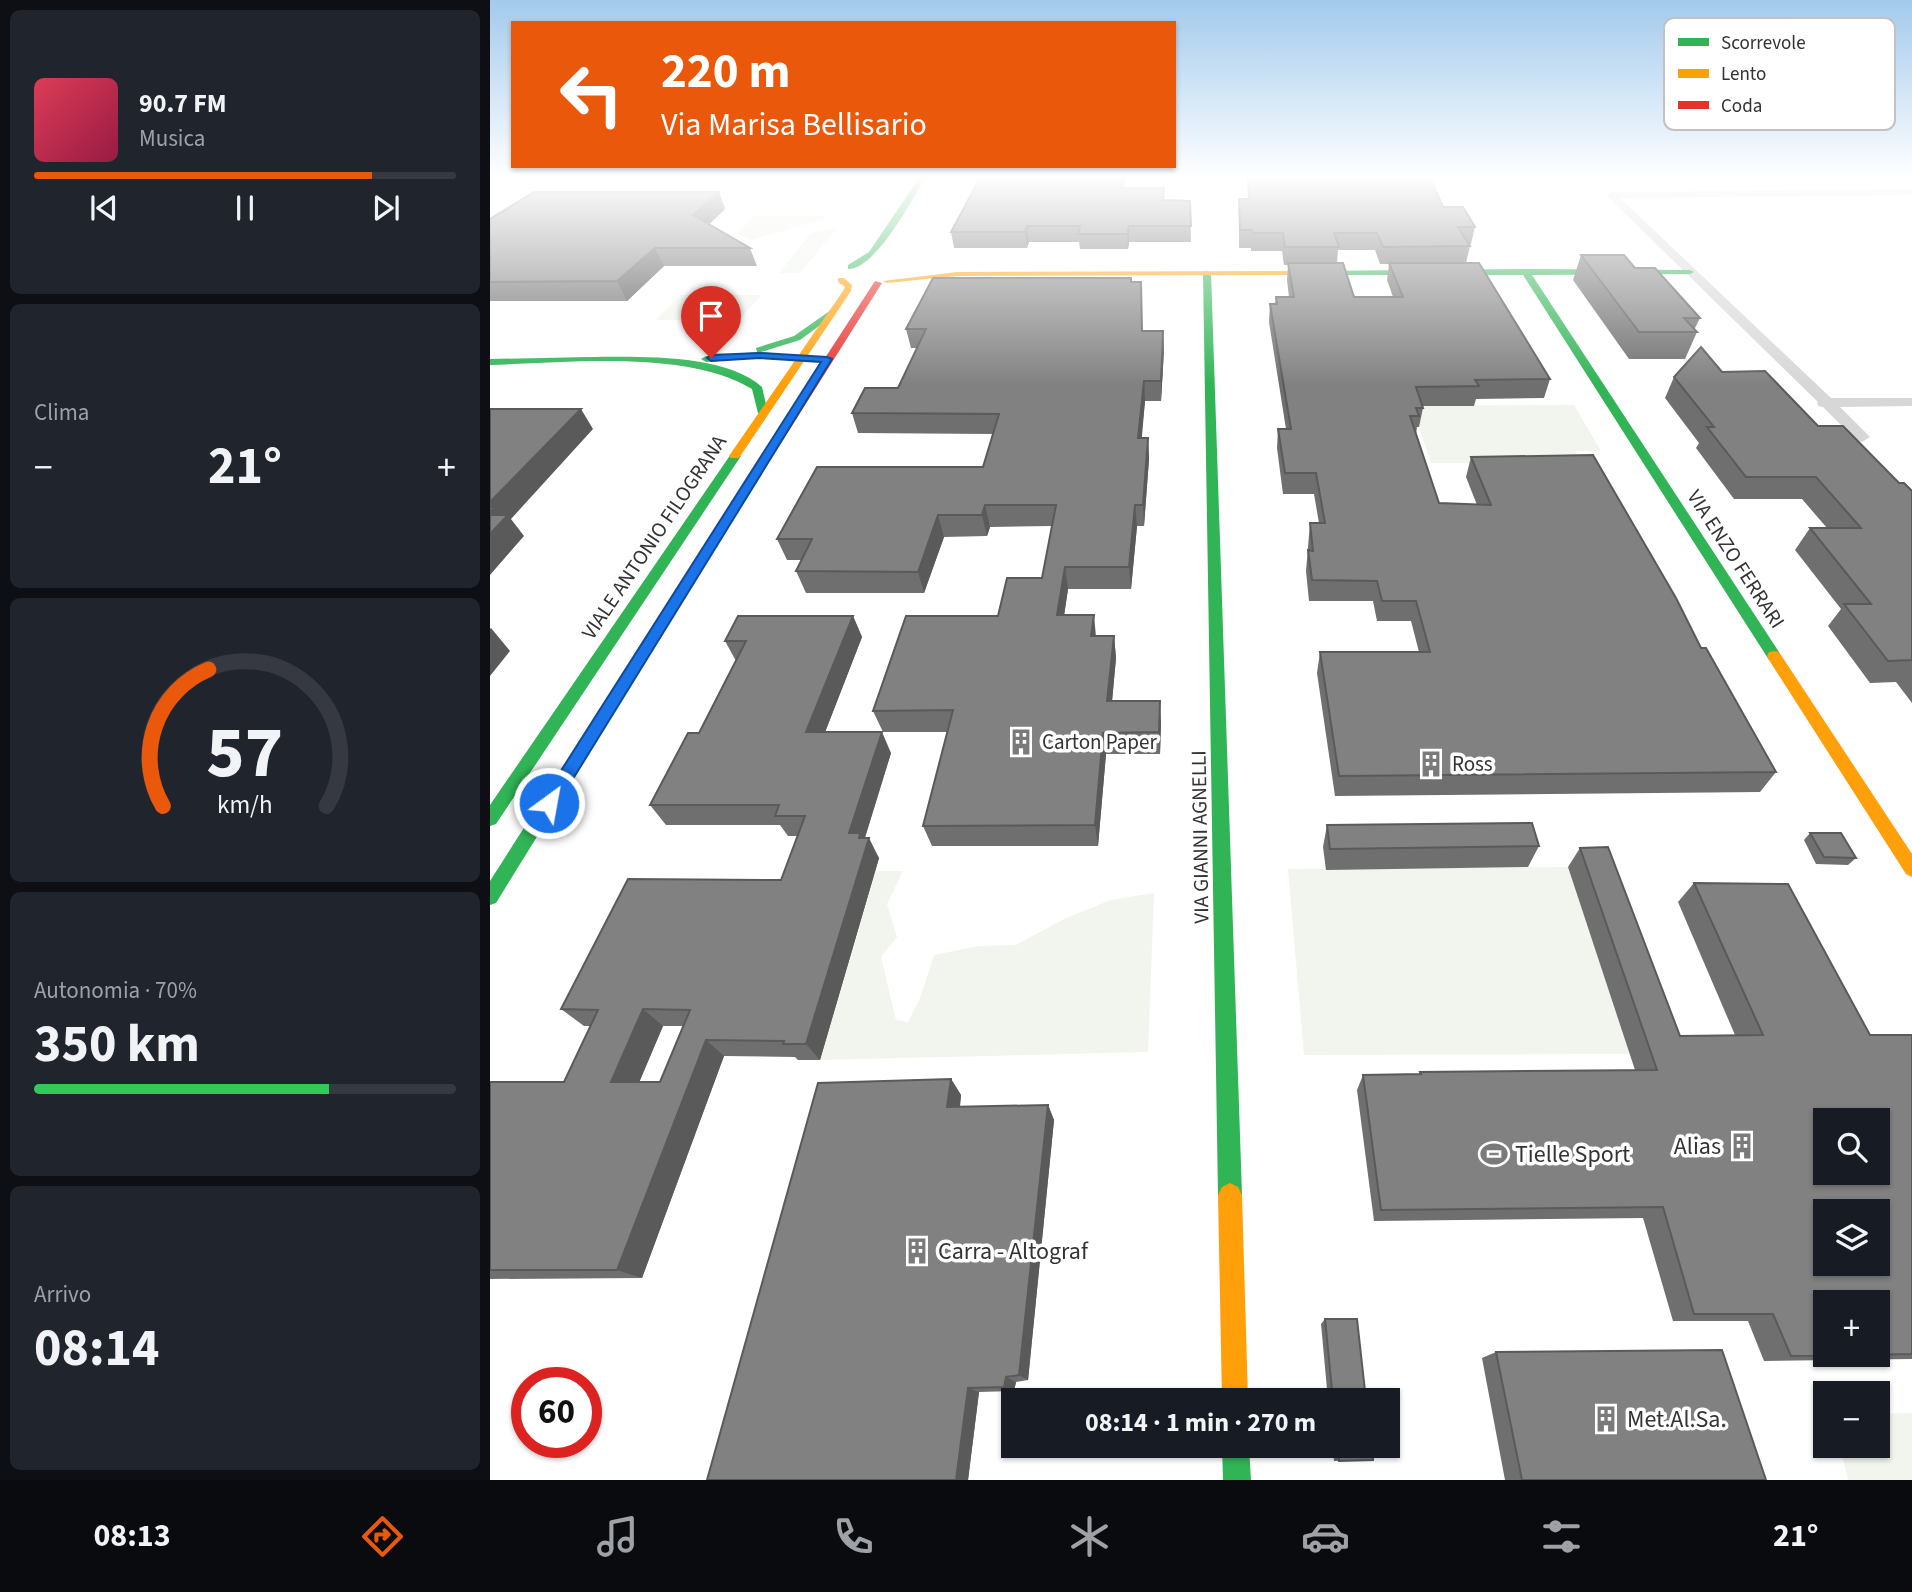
<!DOCTYPE html>
<html lang="it">
<head>
<meta charset="utf-8">
<style>
	body { margin:0; font-family:"Source Sans 3",sans-serif; background:#20242c; color:#f1f3f6; height:100vh; display:flex; flex-direction:column; font-size:26px; white-space:nowrap }
	* { box-sizing:border-box; margin:0 }
	p { font-size:23px; color:#9ea1a6 }
	.icon { flex:none; width:38px; height:38px; fill:none; stroke:currentColor; stroke-width:2; stroke-linecap:round; stroke-linejoin:round }
	.map { position:relative; flex:1; overflow:hidden }
	.drawer { display:flex; flex-direction:column; gap:10px; padding:10px; background:#0d0f14; width:490px }
	.drawer>* { flex:none }
	.hud { position:absolute; left:21px; top:21px; width:665px; height:147px; border-radius:0px; box-shadow:0 2px 5px #0004; background:#ea580c; color:#fff; overflow:hidden }
	.controls { position:absolute; left:1323px; top:1108px; display:grid; gap:14px }
	.controls a { display:grid; place-items:center; width:77px; height:77px; border-radius:0px; background:#171b24; box-shadow:0 2px 5px #0004; font-size:35px }
	.speed { position:absolute; left:21px; top:1367px; display:flex; gap:14px; font-size:35px; font-weight:700; text-align:center }
	.speed>* { display:grid; place-content:center; width:91px; height:91px; border-radius:50%; background:#171b24; box-shadow:0 2px 5px #0004; line-height:1 }
	.speed .limit { border:10px solid #d22; background:#fff; color:#111 }
	.pin { position:absolute; display:grid; place-items:center; width:60px; height:60px; color:#fff; margin:-72px -30px; border-radius:50% 50% 50% 0; rotate:-45deg; box-shadow:0 0 7px #0007 }
	.pin .icon { rotate:45deg }
	.me { position:absolute; width:77px; margin:-38px; rotate:32deg; stroke-linejoin:round; filter:drop-shadow(0 0 5px #0008) }
	.turn { display:flex; align-items:center; gap:24px; height:147px; padding:0 35px; font-size:32px }
	.turn .icon { width:91px; height:91px; stroke-width:2.5 }
	.turn b { display:block; font-size:49px; line-height:60px }
	.big { font-size:52px; font-weight:700; line-height:1.1 }
	.drawer .card { flex:1; display:flex; flex-direction:column; justify-content:center; gap:10px; min-width:0; padding:0 24px; border-radius:10px; background:#20242c }
	.drawer .dial { align-items:center; gap:0 }
	.dial svg { height:182px; overflow:visible; fill:none; stroke:#363941; stroke-width:7; stroke-linecap:round; text-anchor:middle }
	.dial text { fill:#f1f3f6; stroke:none }
	.song { display:flex; align-items:center; gap:21px }
	.cover { width:84px; height:84px; border-radius:10px; background:linear-gradient(135deg,hsl(350 70% 55%),hsl(340 70% 35%)) }
	.played { height:7px; border-radius:4px; background:linear-gradient(90deg,#ea580c 80%,#363941 80%) }
	.keys { display:flex; justify-content:space-around; direction:ltr }
	.heat { display:flex; justify-content:space-between; align-items:center; font-size:38px; direction:ltr }
	.charge { height:10px; border-radius:5px; background:linear-gradient(90deg,#34c759 70%,#363941 0) }
	.trip { position:absolute; left:511px; top:1388px; width:399px; height:70px; border-radius:0px; background:#171b24; box-shadow:0 2px 5px #0004; font-weight:700; line-height:70px; text-align:center }
	.dock { display:flex; height:112px; justify-content:space-around; align-items:center; background:#090b0e; color:#9ea1a6 }
	.dock .icon { width:49px; height:49px }
	.dock .on { color:#ea580c }
	.dock b { font-size:32px; color:#f1f3f6 }
	main { display:flex; flex:1; min-height:0 }
	.map>svg:first-child { display:block }
</style>
</head>
<body>
<main>
<section class="drawer">
<div class="card">
<div class="song"><i class="cover"></i><div><b>90.7 FM</b><p>Musica</p></div></div>
<div class="played"></div>
<div class="keys"><svg class="icon" aria-label="previous" viewBox="0 0 24 24"><path d="M18 5L8 12l10 7zM5 5v14"/></svg><svg class="icon" aria-label="pause" viewBox="0 0 24 24"><path d="M8 5v14M16 5v14"/></svg><svg class="icon" aria-label="next" viewBox="0 0 24 24"><path d="M6 5l10 7-10 7zM19 5v14"/></svg></div>
</div>
<div class="card"><p>Clima</p>
<div class="heat"><a>−</a><b class="big">21°</b><a>+</a></div>
</div>
<div class="card dial"><svg viewBox="0 0 100 80">
<path d="M14 69A42 42 0 1 1 86 69"/>
<path d="M14 69A42 42 0 0 1 34 9" stroke="#ea580c"/>
<text x="50" y="56" font-size="32" font-weight="700">57</text>
<text x="50" y="72" font-size="11">km/h</text>
</svg></div>
<div class="card"><p>Autonomia · 70%</p><b class="big">350 km</b><div class="charge"></div></div>
<div class="card"><p>Arrivo</p><b class="big">08:14</b></div>
</section>
<div class="map">
<svg width="1422" height="1480" viewBox="0 0 1422 1480">
	<rect width="100%" height="100%" fill="#fff"/>
	<path fill="#f1f5ed" d="M 337,215 L 335,219 L 261,240 L 247,234 L 263,216 Z
		M 348,227 L 310,273 L 289,273 L 321,233 Z
		M 191,295 L 271,295 L 249,320 L 166,320 Z
		M 1084,405 L 1111,451 L 1085,451 L 1091,463 L 941,463 L 922,406 Z
		M 1078,867 L 1140,1054 L 814,1055 L 798,869 Z
		M 386,871 L 413,871 L 397,904 L 407,937 L 391,957 L 406,1020 L 418,1022 L 430,998 L 444,955 L 489,946 L 526,945 L 574,919 L 621,900 L 664,893 L 658,1052 L 330,1060 Z
		M 1422,1413 L 1422,1480 L 1358,1480 L 1350,1446 L 1388,1446 L 1388,1414 Z"/>
	<g fill="none" stroke-linecap="round" stroke-linejoin="round">
		<path fill="#d7d7d7" fill-rule="evenodd" d="M 1422,189 L 1422,195 L 1130,198 L 1341,398 L 1422,398 L 1422,406 L 1350,407 L 1380,437 L 1372,442 L 1366,440 L 1333,407 L 1328,406 L 1327,401 L 1116,195 L 1121,192 Z"/>
		<path fill="#30b455" fill-rule="evenodd" d="M 429,178 L 435,178 C 421,201 386,269 358,269 L 358,265 L 379,252 Z
			M 1035,269 L 1200,270 L 1204,272 L 1200,274 L 1042,275 L 1289,652 L 1291,656 L 1289,660 L 1279,660 L 1033,275 L 818,275 L 814,273 L 818,271 Z
			M 717,271 L 721,273 L 752,1195 L 748,1203 L 740,1207 L 732,1203 L 728,1195 L 713,273 Z
			M 341,310 L 345,313 L 344,315 L 310,340 L 271,352 L 309,356 L 314,359 L 312,361 L 270,358 L 216,362 L 211,359 L 216,356 L 267,352 L 266,348 L 304,336 Z
			M 98,357 C 147,357 234,353 272,387 L 278,413 L 273,416 L 268,413 L 262,389 C 196,349 76,363 0,365 L 0,359 Z
			M 241,454 L 251,456 L 6,824 L 0,826 L 0,805 Z
			M 256,486 L 262,489 L 6,903 L 0,905 L 0,881 L 250,489 Z
			M 732,1446 L 759,1446 L 761,1480 L 733,1480 Z"/>
		<path fill="#ff9f0a" fill-rule="evenodd" d="M 818,271 L 821,275 L 467,276 L 397,283 L 393,281 L 467,272 Z
			M 348,278 L 354,278 L 362,285 L 361,291 L 249,458 L 241,458 L 239,456 L 353,291 L 355,287 L 348,282 Z
			M 1284,651 L 1289,652 L 1422,854 L 1422,877 L 1416,874 L 1279,660 L 1277,656 L 1279,652 Z
			M 740,1183 L 748,1187 L 752,1195 L 758,1400 L 732,1400 L 728,1195 L 732,1187 Z"/>
		<path fill="#e5322d" fill-rule="evenodd" d="M 385,281 L 392,283 L 262,489 L 260,491 L 252,491 L 250,489 Z"/>
	</g>
	<path fill="#6f6f6f" fill-rule="evenodd" d="M 490,178 L 636,178 L 634,188 L 674,188 L 674,200 L 700,201 L 701,242 L 639,242 L 638,249 L 590,249 L 589,242 L 539,242 L 537,248 L 464,248 L 461,232 Z
		M 757,178 L 793,178 L 793,179 L 896,180 L 897,178 L 940,178 L 953,207 L 985,227 L 981,244 L 979,244 L 980,246 L 976,263 L 1060,379 L 1054,398 L 986,399 L 984,406 L 932,406 L 933,408 L 929,427 L 927,427 L 926,434 L 949,503 L 987,505 L 976,477 L 981,457 L 1211,648 L 1286,772 L 1270,792 L 845,796 L 827,673 L 830,652 L 929,652 L 921,621 L 887,621 L 883,601 L 819,601 L 816,571 L 820,523 L 829,523 L 824,494 L 793,494 L 787,448 L 788,429 L 796,429 L 779,322 L 780,304 L 785,304 L 786,297 L 799,297 L 797,280 L 798,265 L 794,265 L 792,251 L 761,251 L 761,248 L 749,248 L 749,199 L 758,199 ZM 848,250 L 885,250 L 890,264 L 899,264 L 897,280 L 903,297 L 864,297 L 847,263 Z
		M 229,192 L 235,209 L 219,224 L 260,248 L 267,266 L 174,266 L 137,301 L 0,301 L 0,219 Z
		M 1091,255 L 1145,268 L 1210,318 L 1204,330 L 1207,332 L 1195,359 L 1139,359 L 1083,280 Z
		M 641,282 L 652,300 L 652,331 L 673,331 L 674,350 L 671,401 L 655,401 L 651,438 L 658,438 L 659,459 L 654,526 L 647,526 L 641,589 L 578,589 L 574,615 L 606,636 L 624,636 L 626,658 L 622,701 L 671,722 L 670,754 L 616,754 L 608,846 L 442,846 L 433,826 L 458,732 L 393,732 L 383,711 L 508,616 L 552,578 L 562,526 L 500,527 L 497,536 L 454,537 L 434,593 L 316,593 L 306,571 L 311,560 L 297,560 L 287,539 L 493,467 L 503,434 L 368,433 L 362,413 L 408,388 L 427,348 L 421,348 L 416,329 Z
		M 1232,372 L 1328,426 L 1422,491 L 1422,703 L 1406,682 L 1380,683 L 1338,626 L 1351,609 L 1305,550 L 1320,528 L 1337,528 L 1312,499 L 1244,499 L 1206,448 L 1209,443 L 1175,398 L 1184,377 Z
		M 363,616 L 372,637 L 335,732 L 401,753 L 375,838 L 389,858 L 330,1060 L 308,1060 L 305,1057 L 234,1056 L 152,1278 L 0,1279 L 0,1082 L 74,1082 L 101,1026 L 94,1026 L 71,1009 L 291,880 L 308,836 L 298,836 L 290,825 L 176,825 L 160,805 L 209,733 L 246,661 L 235,641 ZM 173,1026 L 193,1026 L 170,1082 L 149,1082 Z
		M 837,825 L 1049,846 L 1038,867 L 836,870 L 833,847 Z
		M 1320,833 L 1366,858 L 1358,865 L 1326,864 L 1314,840 Z
		M 1090,848 L 1190,1036 L 1245,1035 L 1188,902 L 1204,883 L 1380,1035 L 1422,1035 L 1422,1359 L 1274,1361 L 1258,1321 L 1183,1321 L 1153,1218 L 884,1221 L 867,1090 L 873,1075 L 929,1074 L 930,1072 L 1145,1070 L 1078,867 Z
		M 461,1079 L 471,1095 L 470,1107 L 558,1105 L 564,1120 L 538,1380 L 526,1382 L 524,1391 L 489,1392 L 478,1480 L 217,1480 Z
		M 835,1319 L 876,1400 L 838,1400 L 831,1324 Z
		M 1006,1352 L 1276,1480 L 1015,1480 L 992,1358 Z
		M 842,1446 L 882,1446 L 883,1460 L 844,1461 Z"/>
	<path fill="#5a5a5a" d="M 632,178 L 636,178 L 631,202 L 630,188 Z
		M 229,192 L 235,209 L 210,233 L 203,215 Z
		M 537,226 L 539,242 L 537,248 L 535,232 Z
		M 639,226 L 639,242 L 638,249 L 637,234 Z
		M 165,248 L 174,266 L 137,301 L 127,281 Z
		M 673,331 L 674,350 L 671,401 L 671,381 Z
		M 654,381 L 655,401 L 650,459 L 648,438 Z
		M 91,409 L 103,429 L 21,519 L 34,536 L 0,575 L 0,502 Z
		M 658,438 L 659,459 L 654,526 L 653,505 Z
		M 495,505 L 500,527 L 497,536 L 492,515 Z
		M 645,505 L 647,526 L 641,589 L 639,567 Z
		M 448,515 L 454,537 L 434,593 L 428,572 Z
		M 575,567 L 578,589 L 571,637 L 567,615 Z
		M 604,615 L 606,637 L 601,636 Z
		M 363,616 L 372,637 L 327,753 L 316,732 Z
		M 1,628 L 20,651 L 0,676 L 0,629 Z
		M 624,636 L 626,658 L 620,723 L 617,701 Z
		M 670,701 L 671,722 L 670,754 L 669,732 Z
		M 392,732 L 401,753 L 374,840 L 379,838 L 389,858 L 330,1060 L 316,1044 L 359,833 Z
		M 613,733 L 616,754 L 608,846 L 605,825 Z
		M 153,1009 L 173,1026 L 143,1097 L 121,1082 Z
		M 216,1040 L 234,1056 L 152,1278 L 127,1270 Z
		M 461,1079 L 471,1095 L 468,1122 L 457,1107 Z
		M 558,1105 L 564,1120 L 538,1380 L 529,1375 Z
		M 516,1377 L 526,1382 L 524,1391 L 514,1387 Z
		M 478,1388 L 489,1392 L 478,1480 L 466,1480 Z"/>
	<path fill="#818181" stroke="#5a5a5a" stroke-width="2" fill-rule="evenodd" d="M 490,178 L 632,178 L 630,188 L 674,188 L 673,200 L 700,201 L 701,226 L 639,226 L 637,234 L 588,234 L 590,226 L 537,226 L 535,232 L 461,232 Z
		M 758,178 L 792,178 L 792,179 L 808,178 L 887,178 L 902,181 L 900,178 L 940,178 L 953,207 L 973,207 L 985,227 L 968,227 L 980,246 L 893,247 L 887,233 L 844,233 L 849,247 L 795,247 L 793,233 L 762,233 L 762,230 L 750,230 L 749,199 L 760,199 Z
		M 44,192 L 229,192 L 203,215 L 260,248 L 165,248 L 127,281 L 0,282 L 0,219 Z
		M 1091,255 L 1134,255 L 1145,268 L 1165,268 L 1210,318 L 1194,318 L 1207,332 L 1149,332 Z
		M 798,263 L 853,263 L 864,297 L 913,297 L 899,263 L 989,263 L 1060,379 L 985,380 L 989,386 L 926,387 L 933,408 L 926,408 L 929,416 L 920,416 L 949,503 L 1001,505 L 981,457 L 1103,455 L 1186,598 L 1211,648 L 1216,648 L 1286,772 L 849,776 L 830,652 L 940,652 L 926,601 L 892,601 L 887,581 L 822,580 L 818,550 L 823,551 L 820,523 L 835,523 L 826,473 L 795,473 L 788,429 L 801,429 L 780,304 L 787,304 L 786,297 L 804,297 Z
		M 443,278 L 641,278 L 641,282 L 651,282 L 652,331 L 673,331 L 671,381 L 654,381 L 648,438 L 658,438 L 653,505 L 645,505 L 639,567 L 575,567 L 567,615 L 604,615 L 601,636 L 624,636 L 617,701 L 670,701 L 669,732 L 613,733 L 605,825 L 433,826 L 463,710 L 383,711 L 416,616 L 508,616 L 517,578 L 552,578 L 566,505 L 495,505 L 492,515 L 448,515 L 428,572 L 306,571 L 322,539 L 287,539 L 327,467 L 493,467 L 509,414 L 362,413 L 375,388 L 408,388 L 436,329 L 416,329 Z
		M 1211,347 L 1232,372 L 1275,371 L 1328,426 L 1353,426 L 1409,483 L 1414,483 L 1422,491 L 1422,660 L 1398,661 L 1354,604 L 1381,604 L 1320,528 L 1371,528 L 1326,477 L 1256,477 L 1217,427 L 1224,427 L 1184,377 Z
		M 0,409 L 91,409 L 0,502 Z
		M 0,507 L 5,507 L 0,512 Z
		M 0,515 L 18,515 L 0,534 Z
		M 248,616 L 363,616 L 316,732 L 392,732 L 359,833 L 370,833 L 369,838 L 379,838 L 316,1044 L 293,1044 L 294,1041 L 216,1040 L 127,1270 L 0,1270 L 0,1082 L 74,1082 L 108,1010 L 71,1009 L 138,879 L 291,880 L 315,816 L 285,816 L 289,805 L 160,805 L 198,733 L 209,733 L 256,641 L 235,641 ZM 153,1009 L 200,1010 L 170,1082 L 121,1082 Z
		M 1042,823 L 1049,846 L 840,849 L 837,825 Z
		M 1320,833 L 1351,833 L 1366,858 L 1334,857 Z
		M 1118,847 L 1190,1036 L 1273,1035 L 1204,883 L 1298,884 L 1380,1035 L 1422,1035 L 1422,1354 L 1301,1356 L 1283,1314 L 1204,1314 L 1173,1207 L 891,1210 L 873,1075 L 931,1074 L 930,1072 L 1167,1070 L 1090,848 ZM 1335,1120 L 1388,1120 L 1388,1172 L 1335,1172 ZM 1335,1211 L 1388,1211 L 1388,1264 L 1335,1264 ZM 1335,1302 L 1388,1302 L 1388,1354 L 1335,1354 Z
		M 461,1079 L 457,1107 L 558,1105 L 529,1375 L 516,1377 L 514,1387 L 478,1388 L 466,1480 L 217,1480 L 328,1083 Z
		M 835,1319 L 867,1319 L 876,1400 L 843,1400 Z
		M 1232,1350 L 1276,1480 L 1032,1480 L 1006,1352 Z
		M 847,1446 L 882,1446 L 883,1460 L 849,1461 Z"/>
	<linearGradient id="sky" x2="0" y2="1"><stop stop-color="#a3caec"/><stop offset="0.46" stop-color="#fff"/><stop offset="1" stop-color="#fff" stop-opacity="0"/></linearGradient>
	<rect width="1422" height="385" fill="url(#sky)"/>
	<path fill="#1a73e8" stroke="#114b97" stroke-width="2" d="M 270,353 L 337,357 L 342,359 L 65,808 L 53,808 L 50,803 L 53,799 L 331,362 L 270,358 L 221,361 L 217,358 L 221,355 Z"/>
	<defs>
		<g id="building-bare" transform="scale(2.1)"><path d="M-4-6H4V6H1V3H-1V6H-4ZM-2.5-4.3h1.7v1.8h-1.7ZM.8-4.3h1.7v1.8H.8ZM-2.5-1h1.7V.8h-1.7ZM.8-1h1.7V.8H.8Z" fill="#7a7a7a" stroke="#fff" stroke-width="2.5" paint-order="stroke"/></g>
		<g id="stadium-bare" transform="scale(2.1)"><path d="M0-5a6.5 5 0 1 0 0 10a6.5 5 0 1 0 0-10ZM-3.5-1.8h7v3.6h-7Z" fill="#7a7a7a" stroke="#fff" stroke-width="2.5" paint-order="stroke"/></g>
	</defs>
	<g fill-rule="evenodd">
		<use href="#building-bare" x="531" y="742"/>
		<use href="#building-bare" x="941" y="764"/>
		<use href="#building-bare" x="1252" y="1146"/>
		<use href="#stadium-bare" x="1004" y="1154"/>
		<use href="#building-bare" x="427" y="1251"/>
		<use href="#building-bare" x="1116" y="1419"/>
	</g>
	<g text-anchor="middle" dominant-baseline="central" stroke-width="7" stroke-linejoin="round" paint-order="stroke">
		<g font-size="21" fill="#333" stroke="#fff">
			<text transform="translate(164 537) rotate(-56)">VIALE ANTONIO FILOGRANA</text>
			<text transform="translate(1246 559) rotate(57)">VIA ENZO FERRARI</text>
			<text transform="translate(710 837) rotate(-91)">VIA GIANNI AGNELLI</text>
		</g>
		<g font-size="21" fill="#333" stroke="#fff" text-anchor="start">
			<text x="552" y="742">Carton Paper</text>
			<text x="962" y="764">Ross</text>
		</g>
		<g font-size="24" fill="#333" stroke="#fff" text-anchor="start">
			<text x="1231" y="1146" text-anchor="end">Alias</text>
			<text x="1025" y="1154">Tielle Sport</text>
			<text x="448" y="1251">Carra - Altograf</text>
			<text x="1137" y="1419">Met.Al.Sa.</text>
		</g>
	</g>
	<rect x="1174" y="18" width="231" height="112" rx="10" fill="#fff" stroke="#c2c2c2" stroke-width="2"/>
	<rect x="1188" y="38" width="31" height="8" fill="#30b455"/>
	<rect x="1188" y="69" width="31" height="9" fill="#ff9f0a"/>
	<rect x="1188" y="101" width="31" height="8" fill="#e5322d"/>
	<g font-size="19" fill="#333">
		<text x="1231" y="49">Scorrevole</text>
		<text x="1231" y="80">Lento</text>
		<text x="1231" y="112">Coda</text>
	</g>
</svg>
<div class="controls">
<a><svg class="icon" aria-label="search" viewBox="0 0 24 24"><circle cx="10" cy="10" r="6"/><path d="M15 15l6 6"/></svg></a>
<a><svg class="icon" aria-label="layers" viewBox="0 0 24 24"><path d="M12 4l9 5-9 5-9-5zM3 14l9 5 9-5"/></svg></a>
<a>+</a>
<a>−</a>
</div>
<div class="speed"><div class="limit">60</div></div>
<div class="pin" style="left:221px;top:358px;background:#d93025"><svg class="icon" aria-label="arrive" viewBox="0 0 24 24"><path d="M6 21V4h12l-3 4 3 4H6"/></svg></div>
<svg class="me" style="left:59px;top:803px" viewBox="-20 -20 40 40"><circle r="17" fill="#1a73e8" stroke="#fff" stroke-width="3"/><path d="M0-11L8 9 0 5-8 9z" fill="#fff"/></svg>
<div class="trip">08:14 · 1 min · 270 m</div>
<div class="hud">
<div class="turn"><svg class="icon" aria-label="left" viewBox="0 0 24 24"><path d="M17 20v-9H6M10 6l-5 5 5 5"/></svg><div><b>220 m</b>Via Marisa Bellisario</div></div>
</div>
</div>
</main>
<nav class="dock">
<b>08:13</b>
<svg class="icon on" aria-label="directions" viewBox="0 0 24 24"><path d="M12 3l9 9-9 9-9-9zM9 14v-3h6M13 9l2 2-2 2"/></svg>
<svg class="icon" aria-label="music" viewBox="0 0 24 24"><path d="M9 18V5l10-2v13"/><circle cx="6" cy="18" r="3"/><circle cx="16" cy="16" r="3"/></svg>
<svg class="icon" aria-label="phone" viewBox="0 0 24 24"><path d="M5 4h4l2 5-3 2q2 4 5 5l2-3 5 2v4C11 20 4 13 5 4z"/></svg>
<svg class="icon" aria-label="climate" viewBox="0 0 24 24"><path d="M12 3v18M4 7l16 10M4 17L20 7"/></svg>
<svg class="icon" aria-label="car" viewBox="0 0 24 24"><path d="M5 17H2v-5l4-1 3-4h7l3 4 3 1v5h-3M9 17h6M6 11h13"/><circle cx="7" cy="17" r="2"/><circle cx="17" cy="17" r="2"/></svg>
<svg class="icon" aria-label="filters" viewBox="0 0 24 24"><path d="M4 7h16M4 17h16"/><circle cx="9" cy="7" r="2"/><circle cx="15" cy="17" r="2"/></svg>
<b>21°</b>
</nav>
</body>
</html>
